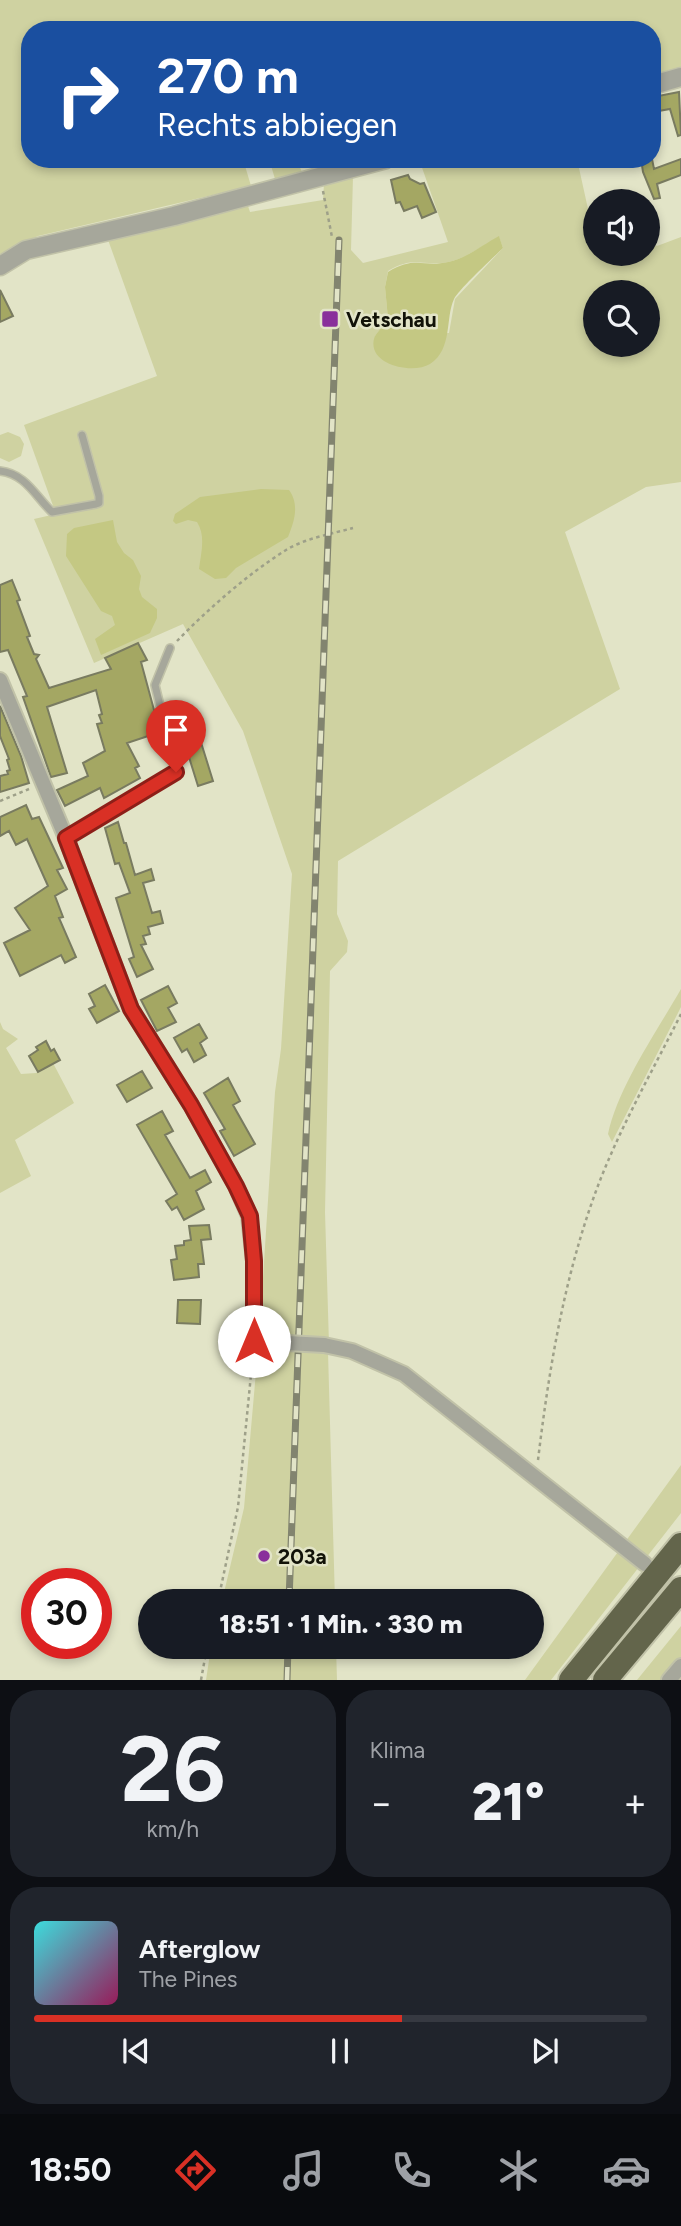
<!DOCTYPE html>
<html lang="de">
<head>
<meta charset="utf-8">
<style>
	body { margin:0; font-family:Figtree,sans-serif; background:#20242c; color:#f1f3f6; height:100vh; display:flex; flex-direction:column; font-size:26px; white-space:nowrap }
	* { box-sizing:border-box; margin:0 }
	p { font-size:23px; color:#9ea1a6 }
	.icon { flex:none; width:38px; height:38px; fill:none; stroke:currentColor; stroke-width:2; stroke-linecap:round; stroke-linejoin:round }
	.map { position:relative; height:1680px; overflow:hidden }
	.details { display:flex; flex-direction:column; gap:10px; padding:10px; background:#0d0f14; flex:1 }
	.details>* { flex:none }
	.guide { position:absolute; left:21px; top:21px; width:640px; height:147px; border-radius:28px; box-shadow:0 4px 10px #0003; background:#1a4fa0; color:#fff; overflow:hidden }
	.controls { position:absolute; left:583px; top:189px; display:grid; gap:14px }
	.controls a { display:grid; place-items:center; width:77px; height:77px; border-radius:50%; background:#171b24; box-shadow:0 4px 10px #0003; font-size:35px }
	.speed { position:absolute; left:21px; top:1568px; display:flex; gap:14px; font-size:35px; font-weight:700; text-align:center }
	.speed>* { display:grid; place-content:center; width:91px; height:91px; border-radius:50%; background:#171b24; box-shadow:0 4px 10px #0003; line-height:1 }
	.speed .limit { border:10px solid #d22; background:#fff; color:#111 }
	.pin { position:absolute; display:grid; place-items:center; width:60px; height:60px; color:#fff; margin:-72px -30px; border-radius:50% 50% 50% 0; rotate:-45deg; box-shadow:0 0 7px #0007 }
	.pin .icon { rotate:45deg }
	.me { position:absolute; width:77px; margin:-38px; rotate:0deg; stroke-linejoin:round; filter:drop-shadow(0 0 5px #0008) }
	.turn { display:flex; align-items:center; gap:24px; height:147px; padding:0 21px; font-size:32px }
	.turn .icon { width:91px; height:91px; stroke-width:2.5 }
	.turn b { display:block; font-size:49px; line-height:60px }
	.big { font-size:52px; font-weight:800; line-height:1.1 }
	.details .tile { flex:1; display:flex; flex-direction:column; justify-content:center; gap:10px; min-width:0; padding:0 24px; border-radius:28px; background:#20242c }
	.details .dial { align-items:center; gap:0 }
	.dial b { font-size:91px; line-height:1 }
	.song { display:flex; align-items:center; gap:21px }
	.cover { width:84px; height:84px; border-radius:10px; background:linear-gradient(135deg,hsl(180 70% 55%),hsl(330 70% 35%)) }
	.played { height:7px; border-radius:4px; background:linear-gradient(90deg,#d93025 60%,#363941 60%) }
	.keys { display:flex; justify-content:space-around; direction:ltr }
	.heat { display:flex; justify-content:space-between; align-items:center; font-size:38px; direction:ltr }
	.details .tiles { flex:1; display:grid; gap:10px; grid-template-columns:1fr 1fr }
	.tile:last-child { grid-column:span 2 }
	.trip { position:absolute; left:138px; top:1589px; width:406px; height:70px; border-radius:35px; background:#171b24; box-shadow:0 4px 10px #0003; font-weight:800; line-height:70px; text-align:center }
	.tab-bar { display:flex; height:112px; justify-content:space-around; align-items:center; background:#090b0e; color:#9ea1a6 }
	.tab-bar .icon { width:49px; height:49px }
	.tab-bar .current { color:#d93025 }
	.tab-bar b { font-size:32px; color:#f1f3f6 }
	.map>svg:first-child { display:block }
</style>
</head>
<body>
<div class="map">
<svg width="681" height="1680" viewBox="0 0 681 1680">
	<rect width="100%" height="100%" fill="#e2e4c7"/>
	<path fill="#cfd2a1" fill-rule="evenodd" d="M 0,0 L 681,0 L 681,70 L 653,78 L 653,30 L 30,30 L 30,159 L 243,159 L 251,186 L 38,236 L 0,254 Z
		M 269,159 L 296,159 L 302,172 L 275,179 Z
		M 419,159 L 577,159 L 590,218 L 595,220 L 595,254 L 648,254 L 648,242 L 657,246 L 681,237 L 681,482 L 646,487 L 565,532 L 620,689 L 338,861 L 337,914 L 348,941 L 347,952 L 330,971 L 325,1212 L 329,1344 L 259,1340 L 275,1092 L 281,1049 L 292,874 L 243,731 L 183,624 L 94,663 L 34,519 L 56,514 L 24,425 L 157,376 L 107,237 L 248,206 L 250,212 L 323,200 L 324,184 L 353,176 L 351,250 L 363,263 L 448,242 ZM 499,237 L 503,248 L 455,299 L 449,333 L 375,336 L 388,319 L 385,287 L 388,271 C 415,255 422,267 448,262 C 465,259 483,245 499,237 ZM 595,292 L 648,292 L 648,345 L 595,345 Z
		M 8,432 L 20,437 L 24,444 L 21,456 L 9,462 L 0,458 L 0,435 Z
		M 681,989 L 681,1007 L 612,1142 L 608,1134 C 618,1087 657,1031 681,989 Z
		M 0,1022 L 3,1029 L 18,1039 L 6,1048 L 21,1074 L 36,1073 L 53,1063 L 74,1103 L 15,1140 L 31,1176 L 0,1193 Z
		M 258,1349 L 328,1352 L 335,1601 L 222,1601 L 244,1508 Z
		M 681,1465 L 681,1513 L 551,1680 L 525,1680 Z
		M 681,1626 L 681,1658 L 663,1680 L 637,1680 Z
		M 211,1647 L 336,1647 L 337,1680 L 206,1680 Z"/>
	<path fill="#c4c883" d="M 499,236 L 503,248 C 492,259 460,288 454,299 C 445,318 453,349 430,364 C 412,375 364,364 375,336 C 378,331 385,324 388,319 L 385,287 L 388,272 C 416,255 423,268 448,262 C 465,259 484,244 499,236 Z
		M 261,489 L 289,490 C 300,505 294,522 288,537 L 236,568 L 226,578 L 215,579 L 199,569 C 201,553 206,536 197,522 L 188,520 L 176,524 L 173,521 L 175,514 L 200,497 Z
		M 113,520 L 117,542 L 124,553 L 133,560 L 141,576 L 139,589 L 142,597 L 157,609 L 157,618 L 150,633 L 101,655 L 95,639 L 115,625 L 112,616 L 101,611 L 66,556 L 67,534 L 74,528 Z"/>
	<path fill="#a4a763" stroke="#797b60" stroke-width="2" d="M 679,92 L 681,135 L 678,136 L 670,109 L 653,112 L 653,97 Z
		M 641,159 L 652,159 L 654,169 L 681,159 L 681,175 L 657,184 L 660,198 L 654,199 L 643,172 Z
		M 408,175 L 410,179 L 420,184 L 424,183 L 436,212 L 422,218 L 417,206 L 404,211 L 400,202 L 396,203 L 391,180 Z
		M 0,290 L 13,316 L 0,322 Z
		M 12,580 L 20,600 L 17,601 L 30,636 L 27,637 L 34,654 L 39,655 L 36,659 L 49,688 L 111,669 L 105,658 L 138,643 L 147,660 L 141,662 L 160,732 L 127,743 L 139,766 L 135,768 L 140,778 L 104,798 L 100,788 L 65,806 L 57,790 L 88,776 L 83,763 L 105,751 L 97,724 L 102,723 L 99,715 L 102,714 L 96,690 L 47,707 L 67,773 L 51,777 L 23,697 L 27,696 L 8,650 L 0,652 L 0,585 Z
		M 0,706 L 21,756 L 29,783 L 0,792 L 0,776 L 8,774 L 7,771 L 10,770 L 7,760 L 9,759 L 0,736 Z
		M 194,720 L 213,781 L 198,786 L 179,725 Z
		M 26,805 L 32,819 L 39,817 L 63,868 L 57,870 L 67,889 L 55,896 L 63,917 L 59,918 L 76,957 L 65,963 L 61,955 L 20,976 L 4,943 L 30,930 L 15,908 L 48,886 L 27,839 L 16,845 L 9,831 L 0,836 L 0,817 Z
		M 118,822 L 124,843 L 126,843 L 135,875 L 151,869 L 154,880 L 143,883 L 152,913 L 160,911 L 163,923 L 148,927 L 150,934 L 143,936 L 146,944 L 141,945 L 153,969 L 137,977 L 129,959 L 134,957 L 116,898 L 130,893 L 119,863 L 115,864 L 105,828 Z
		M 105,985 L 119,1011 L 97,1023 L 89,1009 L 95,1006 L 89,994 Z
		M 168,986 L 177,1003 L 168,1008 L 176,1022 L 157,1031 L 141,1000 Z
		M 199,1024 L 207,1038 L 200,1043 L 206,1055 L 194,1062 L 187,1049 L 182,1052 L 174,1038 Z
		M 46,1041 L 51,1051 L 54,1049 L 60,1060 L 38,1072 L 29,1056 L 38,1050 L 36,1047 Z
		M 142,1071 L 152,1088 L 127,1102 L 117,1085 Z
		M 228,1078 L 240,1101 L 233,1105 L 255,1144 L 234,1156 L 220,1131 L 225,1129 L 204,1093 Z
		M 162,1111 L 173,1131 L 165,1135 L 190,1178 L 205,1170 L 211,1182 L 196,1191 L 204,1209 L 184,1220 L 177,1207 L 172,1210 L 166,1201 L 177,1194 L 137,1125 Z
		M 209,1225 L 211,1239 L 201,1240 L 204,1264 L 198,1264 L 199,1277 L 174,1280 L 171,1260 L 177,1259 L 175,1246 L 184,1245 L 184,1241 L 191,1240 L 189,1226 Z
		M 178,1300 L 201,1300 L 200,1324 L 177,1323 Z"/>
	<g fill="none" stroke-linecap="round" stroke-linejoin="round">
		<g stroke="#c1c2a8" stroke-width="10">
			<path id="service" d="M 0,471 C 26,474 35,496 52,512 L 96,504 L 99,503 L 99,496 L 82,435
				M 66,838 L 176,772 L 155,685 L 170,648"/>
		</g>
		<g stroke="#c1c2a8" stroke-width="18">
			<path id="minor" d="M 0,680 L 66,838 L 131,1009 L 191,1105 L 236,1186 L 249,1216 L 254,1261 L 254,1341 L 268,1342
				M 324,1345 L 352,1351 L 404,1374 L 645,1564
				M 669,1680 L 681,1666"/>
		</g>
		<g stroke="#c1c2a8" stroke-width="21">
			<path id="tertiary" d="M 653,85 L 681,77
				M 0,266 L 26,250 L 174,216 L 386,159"/>
		</g>
		<g stroke="#c1c2a8" stroke-width="28">
			<path id="motorway" d="M 571,1680 L 681,1545
				M 605,1680 L 681,1589"/>
		</g>
		<path stroke="#9ea089" stroke-width="2.5" stroke-dasharray="3.5 3.5" stroke-linecap="butt" d="M 323,191 L 332,237
			M 177,641 C 207,610 249,573 286,550 C 306,538 331,534 353,528
			M 0,801 L 29,789
			M 538,1460 C 549,1369 564,1278 596,1191 C 619,1129 652,1072 681,1014
			M 218,1601 L 238,1507 L 253,1354
			M 201,1680 L 207,1647"/>
		<use href="#service" stroke="#a6a79b" stroke-width="7"/>
		<use href="#minor" stroke="#a6a79b" stroke-width="14"/>
		<use href="#tertiary" stroke="#a6a79b" stroke-width="18"/>
		<use href="#motorway" stroke="#63654b" stroke-width="24"/>
		<g stroke="#82846f" stroke-width="7">
			<path id="rail" d="M 289,1601 L 339,240
				M 287,1680 L 288,1647"/>
		</g>
		<use href="#rail" stroke="#e2e4c7" stroke-width="4.5" stroke-dasharray="13" stroke-linecap="butt"/>
		<g stroke="#c1c2a8" stroke-width="18" stroke-linecap="butt">
			<path id="minor-bridge" d="M 268,1342 L 324,1345"/>
		</g>
		<use href="#minor-bridge" stroke="#a6a79b" stroke-width="14"/>
	</g>
	<g fill="none" stroke-linecap="round" stroke-linejoin="round">
		<g stroke="#8d1f18" stroke-width="18">
			<path id="route" d="M 176,772 L 66,838 L 131,1009 L 191,1105 L 236,1186 L 250,1216 L 254,1261 L 254,1341"/>
		</g>
		<use href="#route" stroke="#d93025" stroke-width="12"/>
	</g>
	<g fill="#892f9b" stroke="#e2e4c7" stroke-width="2.5">
		<rect x="321" y="310" width="18" height="18" rx="3.5"/>
		<circle cx="264" cy="1556" r="7"/>
	</g>
	<g text-anchor="middle" dominant-baseline="central" stroke-width="5" stroke-linejoin="round" paint-order="stroke">
		<g font-size="21" font-weight="bold" fill="#111208" stroke="#e2e4c7" text-anchor="start">
			<text x="346" y="319">Vetschau</text>
			<text x="278" y="1556">203a</text>
		</g>
	</g>
</svg>
<div class="controls">
<a><svg class="icon" aria-label="sound" viewBox="0 0 24 24"><path d="M4 9h4l5-4v14l-5-4H4zM17 9q2 3 0 6"/></svg></a>
<a><svg class="icon" aria-label="search" viewBox="0 0 24 24"><circle cx="10" cy="10" r="6"/><path d="M15 15l6 6"/></svg></a>
</div>
<div class="speed"><div class="limit">30</div></div>
<div class="pin" style="left:176px;top:772px;background:#d93025"><svg class="icon" aria-label="arrive" viewBox="0 0 24 24"><path d="M6 21V4h12l-3 4 3 4H6"/></svg></div>
<svg class="me" style="left:254px;top:1341px" viewBox="-20 -20 40 40"><circle r="19" fill="#fff"/><path d="M0-13L10 11 0 6-10 11z" fill="#d93025"/></svg>
<div class="trip">18:51 · 1 Min. · 330 m</div>
<div class="guide">
<div class="turn"><svg class="icon" aria-label="right" viewBox="0 0 24 24"><path d="M7 20v-9h11M14 6l5 5-5 5"/></svg><div><b>270 m</b>Rechts abbiegen</div></div>
</div>
</div>
<section class="details">
<div class="tiles">
<div class="tile dial"><b>26</b><p>km/h</p></div>
<div class="tile"><p>Klima</p>
<div class="heat"><a>−</a><b class="big">21°</b><a>+</a></div>
</div>
<div class="tile">
<div class="song"><i class="cover"></i><div><b>Afterglow</b><p>The Pines</p></div></div>
<div class="played"></div>
<div class="keys"><svg class="icon" aria-label="previous" viewBox="0 0 24 24"><path d="M18 5L8 12l10 7zM5 5v14"/></svg><svg class="icon" aria-label="pause" viewBox="0 0 24 24"><path d="M8 5v14M16 5v14"/></svg><svg class="icon" aria-label="next" viewBox="0 0 24 24"><path d="M6 5l10 7-10 7zM19 5v14"/></svg></div>
</div>
</div>
</section>
<nav class="tab-bar">
<b>18:50</b>
<svg class="icon current" aria-label="directions" viewBox="0 0 24 24"><path d="M12 3l9 9-9 9-9-9zM9 14v-3h6M13 9l2 2-2 2"/></svg>
<svg class="icon" aria-label="music" viewBox="0 0 24 24"><path d="M9 18V5l10-2v13"/><circle cx="6" cy="18" r="3"/><circle cx="16" cy="16" r="3"/></svg>
<svg class="icon" aria-label="phone" viewBox="0 0 24 24"><path d="M5 4h4l2 5-3 2q2 4 5 5l2-3 5 2v4C11 20 4 13 5 4z"/></svg>
<svg class="icon" aria-label="climate" viewBox="0 0 24 24"><path d="M12 3v18M4 7l16 10M4 17L20 7"/></svg>
<svg class="icon" aria-label="car" viewBox="0 0 24 24"><path d="M5 17H2v-5l4-1 3-4h7l3 4 3 1v5h-3M9 17h6M6 11h13"/><circle cx="7" cy="17" r="2"/><circle cx="17" cy="17" r="2"/></svg>
</nav>
</body>
</html>
